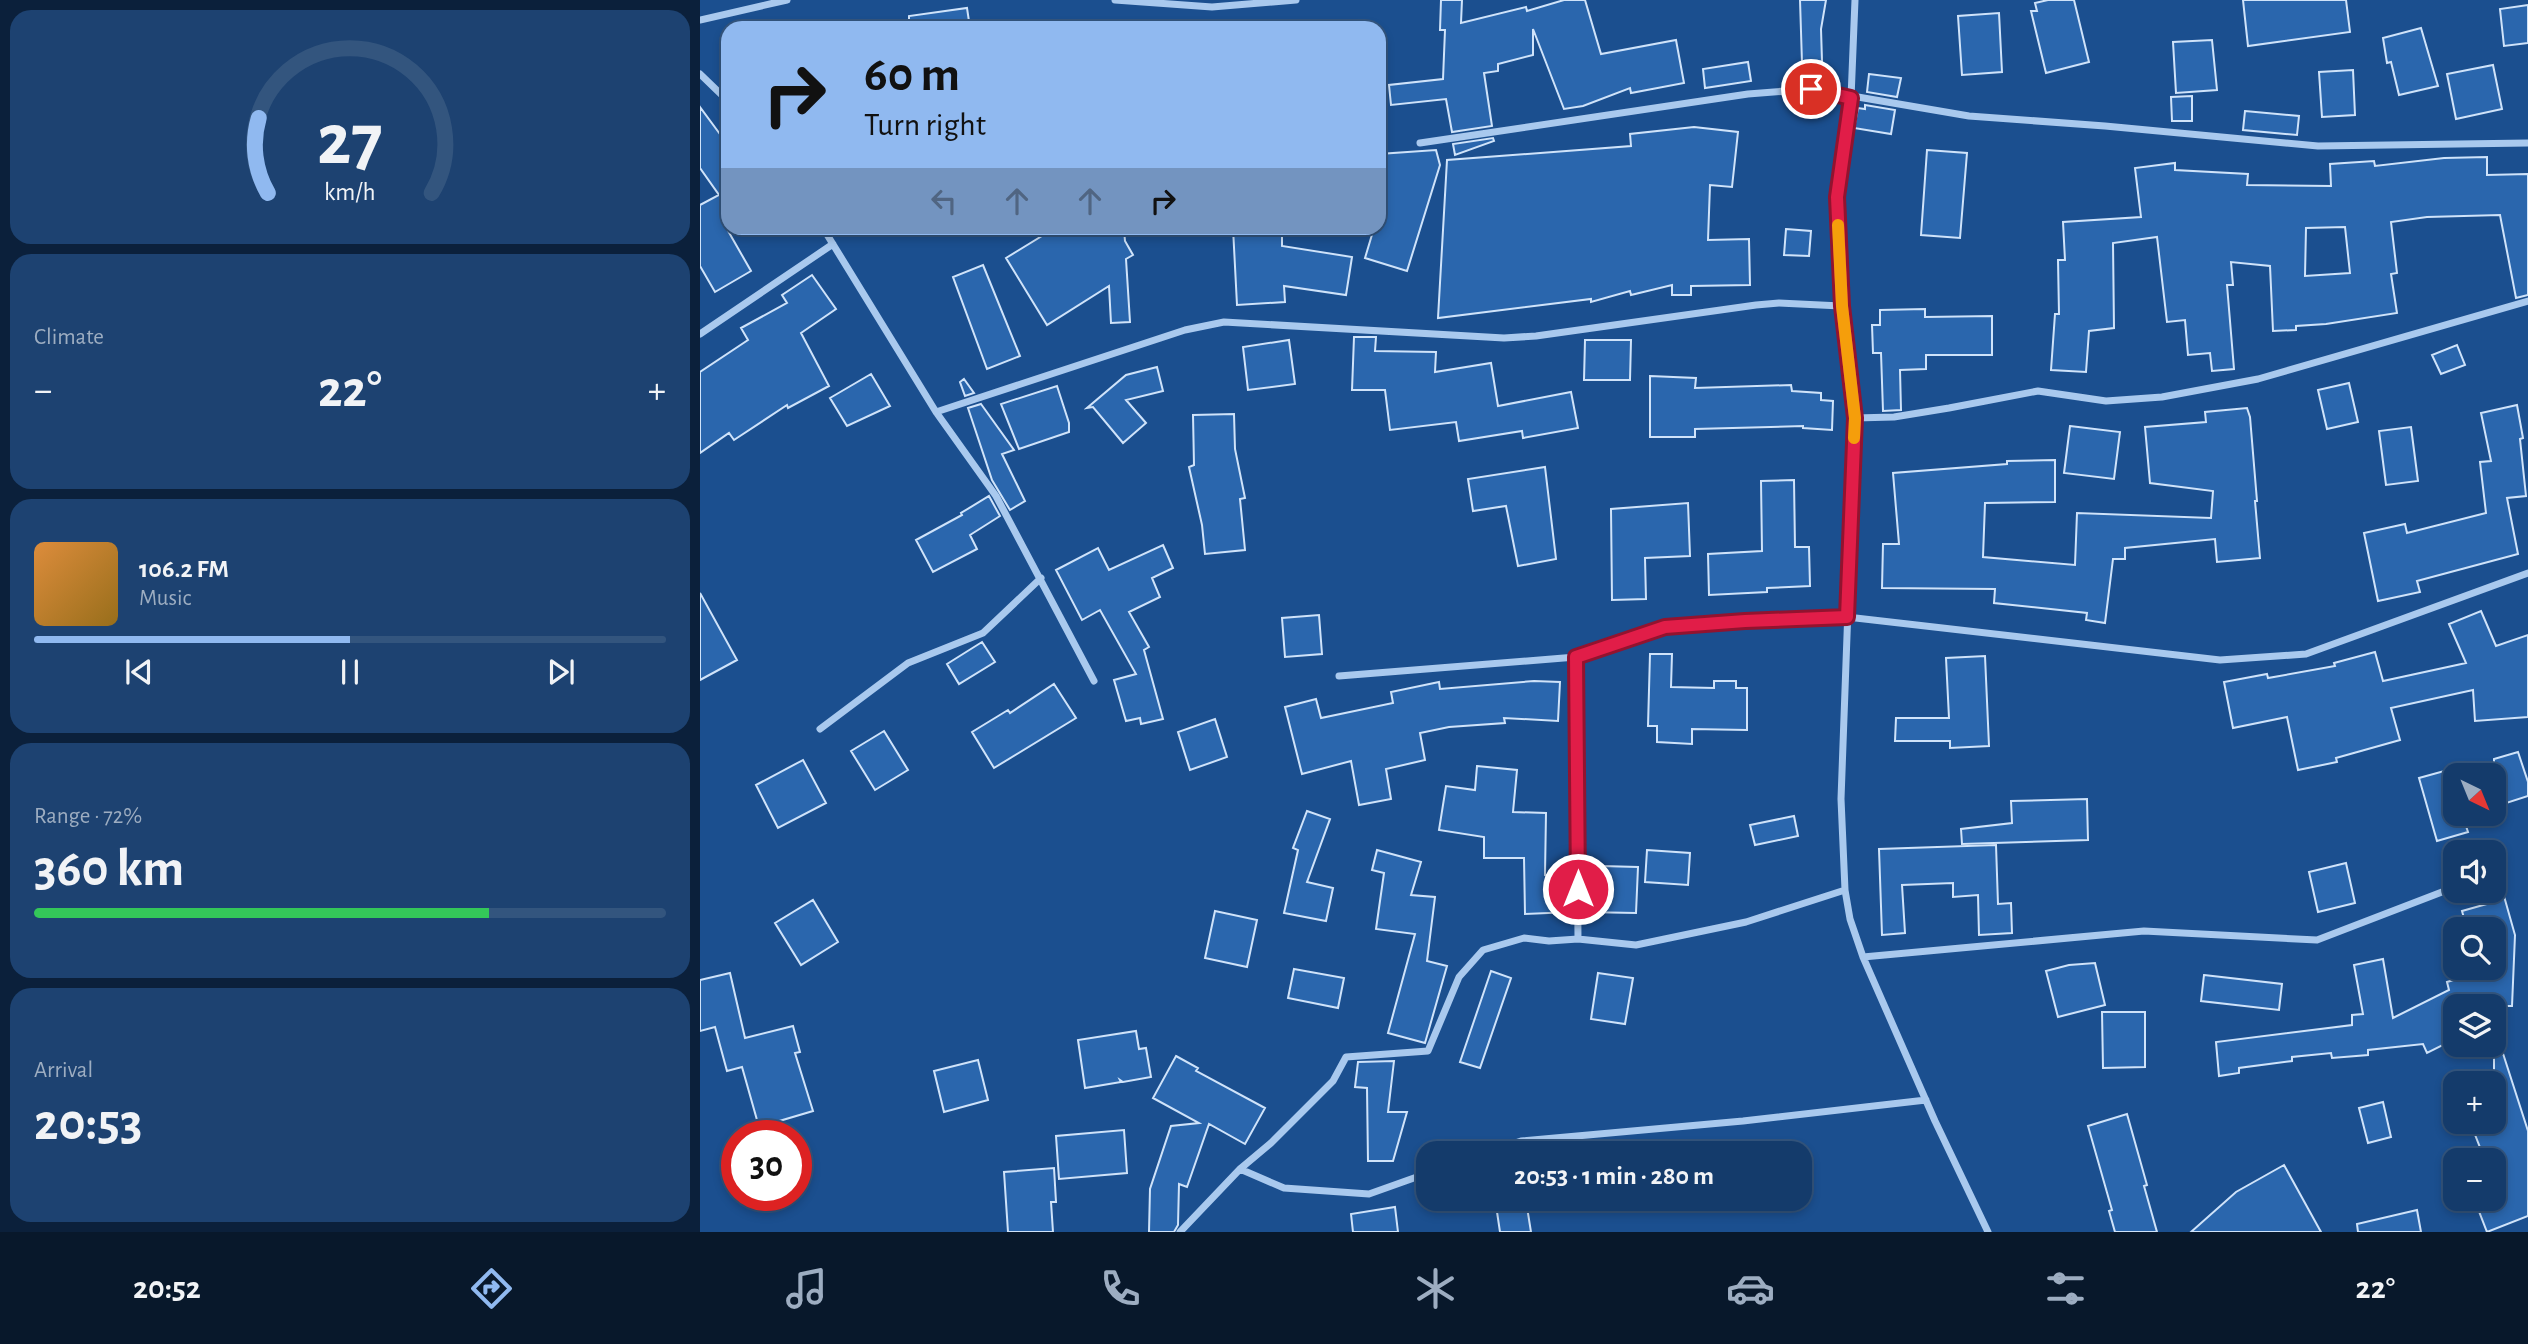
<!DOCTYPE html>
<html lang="en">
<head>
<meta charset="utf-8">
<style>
	body { margin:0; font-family:"Alegreya Sans",sans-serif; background:#1d4271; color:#f1f3f6; height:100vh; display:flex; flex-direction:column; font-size:26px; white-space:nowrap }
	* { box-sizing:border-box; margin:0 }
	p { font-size:23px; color:#9dadc1 }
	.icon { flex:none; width:38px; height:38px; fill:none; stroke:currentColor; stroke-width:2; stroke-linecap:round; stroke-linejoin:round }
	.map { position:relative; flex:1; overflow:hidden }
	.drawer { display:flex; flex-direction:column; gap:10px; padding:10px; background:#0b203b; width:700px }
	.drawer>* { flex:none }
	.top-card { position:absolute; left:21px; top:21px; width:665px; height:214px; border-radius:21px; box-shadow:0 4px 10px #0003,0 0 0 2px #33557e; background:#90b9f0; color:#111; overflow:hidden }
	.needle { width:46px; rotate:137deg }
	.tools { position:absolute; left:1743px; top:763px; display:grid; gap:14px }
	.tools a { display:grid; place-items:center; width:63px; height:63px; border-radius:14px; background:#143b6b; box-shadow:0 4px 10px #0003,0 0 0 2px #33557e; font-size:35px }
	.speed { position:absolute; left:21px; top:1120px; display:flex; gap:14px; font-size:35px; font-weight:700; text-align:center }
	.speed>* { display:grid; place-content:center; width:91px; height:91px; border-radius:50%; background:#143b6b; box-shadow:0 4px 10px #0003,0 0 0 2px #33557e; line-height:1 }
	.speed .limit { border:10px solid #d22; background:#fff; color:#111 }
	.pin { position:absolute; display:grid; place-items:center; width:60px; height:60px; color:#fff; margin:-30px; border:4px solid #fff; border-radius:50%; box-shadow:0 2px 7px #0007 }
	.me { position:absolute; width:77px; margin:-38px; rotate:0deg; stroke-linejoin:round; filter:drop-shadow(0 0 5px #0008) }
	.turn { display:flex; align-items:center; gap:24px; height:147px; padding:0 28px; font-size:32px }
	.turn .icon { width:91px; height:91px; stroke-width:2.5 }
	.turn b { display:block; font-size:49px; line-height:60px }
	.lanes { display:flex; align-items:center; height:66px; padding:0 28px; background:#0003; justify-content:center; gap:35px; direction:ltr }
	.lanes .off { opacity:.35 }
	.big { font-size:52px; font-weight:600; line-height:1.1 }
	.drawer .tile { flex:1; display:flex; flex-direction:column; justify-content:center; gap:10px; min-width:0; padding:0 24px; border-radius:21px; background:#1d4271 }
	.drawer .dial { align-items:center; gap:0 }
	.dial svg { height:182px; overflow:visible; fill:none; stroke:#33557e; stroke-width:7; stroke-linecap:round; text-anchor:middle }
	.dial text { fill:#f1f3f6; stroke:none }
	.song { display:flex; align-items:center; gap:21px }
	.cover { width:84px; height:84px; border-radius:10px; background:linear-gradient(135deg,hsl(30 70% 55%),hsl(40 70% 35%)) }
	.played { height:7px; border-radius:4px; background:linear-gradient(90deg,#90b9f0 50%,#33557e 50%) }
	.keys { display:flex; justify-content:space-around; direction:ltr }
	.heat { display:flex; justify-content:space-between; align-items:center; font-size:38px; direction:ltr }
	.charge { height:10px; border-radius:5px; background:linear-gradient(90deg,#34c759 72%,#33557e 0) }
	.trip { position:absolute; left:716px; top:1141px; width:396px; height:70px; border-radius:21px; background:#143b6b; box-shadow:0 4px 10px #0003,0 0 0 2px #33557e; font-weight:600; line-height:70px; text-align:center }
	.tab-bar { display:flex; height:112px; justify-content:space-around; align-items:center; background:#08182b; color:#9dadc1 }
	.tab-bar .icon { width:49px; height:49px }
	.tab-bar .selected { color:#90b9f0 }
	.tab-bar b { font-size:32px; color:#f1f3f6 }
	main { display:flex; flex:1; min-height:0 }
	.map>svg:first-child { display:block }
</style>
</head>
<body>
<main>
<section class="drawer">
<div class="tile dial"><svg viewBox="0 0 100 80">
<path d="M14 69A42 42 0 1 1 86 69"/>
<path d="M14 69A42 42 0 0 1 10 36" stroke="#90b9f0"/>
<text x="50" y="56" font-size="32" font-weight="700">27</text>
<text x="50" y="72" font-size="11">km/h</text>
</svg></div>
<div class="tile"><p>Climate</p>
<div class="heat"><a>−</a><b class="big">22°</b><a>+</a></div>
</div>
<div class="tile">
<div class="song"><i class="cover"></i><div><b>106.2 FM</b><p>Music</p></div></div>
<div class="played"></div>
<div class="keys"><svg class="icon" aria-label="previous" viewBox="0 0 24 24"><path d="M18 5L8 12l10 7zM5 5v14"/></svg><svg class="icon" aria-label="pause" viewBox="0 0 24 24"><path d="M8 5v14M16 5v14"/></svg><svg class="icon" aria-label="next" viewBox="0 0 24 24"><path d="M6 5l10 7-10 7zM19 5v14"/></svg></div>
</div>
<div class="tile"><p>Range · 72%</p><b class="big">360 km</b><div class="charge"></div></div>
<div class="tile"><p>Arrival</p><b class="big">20:53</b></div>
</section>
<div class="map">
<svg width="1828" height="1232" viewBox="0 0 1828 1232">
	<rect width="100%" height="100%" fill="#1b4f8f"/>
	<path fill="#2a66ad" stroke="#cfe3fa" stroke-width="2" fill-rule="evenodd" d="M 741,0 L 762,0 L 761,23 L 826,7 L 827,11 L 864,0 L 885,0 L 901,54 L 976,40 L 984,83 L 931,93 L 930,88 L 883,106 L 864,109 L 833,29 L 833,55 L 798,64 L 798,71 L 784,73 L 792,126 L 752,132 L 746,99 L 691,105 L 689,85 L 743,79 L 745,30 L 740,30 Z
		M 1100,0 L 1126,0 L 1121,29 L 1122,61 L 1102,63 Z
		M 1348,0 L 1374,0 L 1389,62 L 1346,73 L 1331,11 L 1337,11 L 1335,3 Z
		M 1543,0 L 1646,0 L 1650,32 L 1548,46 Z
		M 1828,5 L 1828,43 L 1804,46 L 1800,9 Z
		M 267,8 L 270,28 L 209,28 L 209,16 Z
		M 1299,13 L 1302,72 L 1262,75 L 1258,16 Z
		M 1721,28 L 1738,86 L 1699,95 L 1691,62 L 1687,63 L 1683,38 Z
		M 1512,40 L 1517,90 L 1476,93 L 1473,42 Z
		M 1048,62 L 1051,81 L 1005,88 L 1003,69 Z
		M 1793,65 L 1802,109 L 1756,119 L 1747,74 Z
		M 1653,70 L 1655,115 L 1622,117 L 1619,72 Z
		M 1169,74 L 1201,78 L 1197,97 L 1167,92 Z
		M 1492,96 L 1492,121 L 1472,121 L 1471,97 Z
		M 1165,105 L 1195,110 L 1191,134 L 1154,128 L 1158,108 L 1165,109 Z
		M 0,107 L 28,145 L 27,229 L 51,271 L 15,292 L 0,266 L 0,205 L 19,195 L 0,168 Z
		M 1545,111 L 1599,116 L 1597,135 L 1543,130 Z
		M 994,127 L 1038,132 L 1032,187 L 1010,185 L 1008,240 L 1049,239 L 1050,285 L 991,286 L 991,295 L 972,295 L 972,285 L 931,295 L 930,291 L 891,302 L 891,299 L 738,318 L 747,160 L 931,146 L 930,134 Z
		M 793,138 L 794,141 L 755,155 L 753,144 Z
		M 736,150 L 740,165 L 707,271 L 665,258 L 674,228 L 679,228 L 679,154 Z
		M 1227,150 L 1267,153 L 1260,238 L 1221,235 Z
		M 1787,157 L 1787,175 L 1828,174 L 1828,295 L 1816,298 L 1800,215 L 1727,217 L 1691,222 L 1697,273 L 1691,274 L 1697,313 L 1626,324 L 1596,326 L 1596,330 L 1573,331 L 1570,266 L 1531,262 L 1533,285 L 1527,285 L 1534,369 L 1512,371 L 1510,353 L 1488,355 L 1485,320 L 1467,322 L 1457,237 L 1413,243 L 1414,328 L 1389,331 L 1386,372 L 1351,370 L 1355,314 L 1359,314 L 1358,260 L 1365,260 L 1363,222 L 1441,217 L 1435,168 L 1475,163 L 1475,170 L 1548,174 L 1547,185 L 1631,186 L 1630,164 L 1674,161 L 1675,166 L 1744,158 ZM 1645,227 L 1650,273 L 1605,276 L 1606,228 Z
		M 355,228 L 418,228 L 420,230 L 424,230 L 425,241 L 433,255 L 426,259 L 430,322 L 411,323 L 409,286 L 347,325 L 306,258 Z
		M 533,228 L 582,228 L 582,246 L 652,257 L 646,295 L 584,286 L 585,302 L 537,305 Z
		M 1086,229 L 1111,231 L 1109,256 L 1084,255 Z
		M 283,265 L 320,356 L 287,369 L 253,277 Z
		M 112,275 L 136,309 L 101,333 L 129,386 L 88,408 L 87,405 L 34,440 L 29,433 L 0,453 L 0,372 L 48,340 L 41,328 L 87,303 L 82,295 Z
		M 1225,309 L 1225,317 L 1292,316 L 1292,355 L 1226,355 L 1226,369 L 1200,370 L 1201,410 L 1183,411 L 1181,353 L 1173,353 L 1172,325 L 1180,325 L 1180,310 Z
		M 654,337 L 676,337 L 675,351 L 736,352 L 735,372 L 791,363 L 798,406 L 871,392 L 878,428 L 823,438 L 822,431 L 759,441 L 756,422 L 690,430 L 685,390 L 652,390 Z
		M 589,340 L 595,384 L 548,390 L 543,347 Z
		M 885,340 L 931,340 L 930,380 L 884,380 Z
		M 1757,345 L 1765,365 L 1741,374 L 1732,355 Z
		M 457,367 L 463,391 L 426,400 L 446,423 L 423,443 L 393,407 L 387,408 L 426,375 Z
		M 171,374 L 190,406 L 147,426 L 130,398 Z
		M 950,376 L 996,378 L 995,388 L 1091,385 L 1092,391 L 1121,393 L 1121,400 L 1133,401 L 1132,430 L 1103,428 L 1103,426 L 995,429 L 995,437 L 950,437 Z
		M 264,379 L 274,393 L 265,396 L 260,382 Z
		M 1649,383 L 1658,422 L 1627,429 L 1618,390 Z
		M 357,386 L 369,423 L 369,432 L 319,449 L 301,404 Z
		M 281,404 L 314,450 L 302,454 L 325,501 L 310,510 L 292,480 L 268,408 Z
		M 1817,405 L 1823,438 L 1820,439 L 1826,496 L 1807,498 L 1818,554 L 1717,581 L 1720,592 L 1678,601 L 1664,533 L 1705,524 L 1707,533 L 1786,513 L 1780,462 L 1791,461 L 1781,413 Z
		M 1547,408 L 1550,417 L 1557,501 L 1555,501 L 1560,558 L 1517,562 L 1515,539 L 1425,548 L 1425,559 L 1413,559 L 1405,623 L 1386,620 L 1387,613 L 1294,603 L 1295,589 L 1182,588 L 1183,544 L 1199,544 L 1193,473 L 1307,464 L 1307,461 L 1355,460 L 1355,502 L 1285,503 L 1283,557 L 1375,565 L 1377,513 L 1511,518 L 1513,491 L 1450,483 L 1445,427 L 1506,422 L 1505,412 Z
		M 534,414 L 535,449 L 545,498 L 540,499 L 545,550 L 505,554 L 502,525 L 489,467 L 494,465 L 493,415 Z
		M 1370,426 L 1420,432 L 1414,479 L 1364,473 Z
		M 1711,427 L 1718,481 L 1686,485 L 1679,431 Z
		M 845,467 L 856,559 L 818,566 L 806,506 L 773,511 L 768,479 Z
		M 1094,480 L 1095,547 L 1109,547 L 1110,586 L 1067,588 L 1067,592 L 1009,595 L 1008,554 L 1062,551 L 1061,481 Z
		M 289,496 L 300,516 L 270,535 L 277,549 L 233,572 L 216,540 L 262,515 L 261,513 Z
		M 988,503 L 990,556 L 945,558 L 946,599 L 912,600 L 911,509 Z
		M 463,545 L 473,568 L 452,578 L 460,597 L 429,612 L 449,647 L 444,650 L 463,719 L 441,724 L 440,718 L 426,721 L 414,680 L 436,674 L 400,610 L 382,620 L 356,570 L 398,548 L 409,570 Z
		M 0,593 L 37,660 L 0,680 Z
		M 1781,611 L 1796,646 L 1828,635 L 1828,717 L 1775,721 L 1773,690 L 1691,708 L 1700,740 L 1636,758 L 1637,762 L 1598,770 L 1587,717 L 1533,728 L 1524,682 L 1567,674 L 1568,678 L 1635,666 L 1634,663 L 1675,652 L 1683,681 L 1766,663 L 1749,624 Z
		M 619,615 L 622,654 L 585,657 L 582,618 Z
		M 282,642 L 295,662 L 259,684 L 247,664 Z
		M 950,654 L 972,654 L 971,687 L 1014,688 L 1014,681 L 1036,681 L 1036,688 L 1047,688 L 1047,730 L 992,729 L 992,744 L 957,742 L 957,726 L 948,726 Z
		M 1285,656 L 1289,746 L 1250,748 L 1250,741 L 1195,741 L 1196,718 L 1249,718 L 1246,658 Z
		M 834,681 L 860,682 L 858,721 L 804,718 L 805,723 L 749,727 L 720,733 L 725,760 L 686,769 L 691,799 L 659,805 L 651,761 L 602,774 L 585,707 L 616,699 L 621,718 L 693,703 L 691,692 L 739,682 L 740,689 Z
		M 354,684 L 376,718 L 294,768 L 272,732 L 308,710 L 310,713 Z
		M 515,719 L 527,757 L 490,770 L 478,732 Z
		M 184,731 L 208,770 L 175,790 L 151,751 Z
		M 1818,752 L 1828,782 L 1828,796 L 1794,807 L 1794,759 Z
		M 103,760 L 126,803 L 78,828 L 56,785 Z
		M 777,766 L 817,770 L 813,812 L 846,813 L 845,875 L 871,874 L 872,912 L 825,914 L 824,858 L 784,858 L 784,837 L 739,830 L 746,786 L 775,790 Z
		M 1755,768 L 1755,814 L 1762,814 L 1768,832 L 1737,841 L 1719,778 Z
		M 1387,799 L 1388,840 L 1262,844 L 1261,829 L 1312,823 L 1311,801 Z
		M 607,811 L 630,819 L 607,882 L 633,888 L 626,921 L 584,913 L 598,850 L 593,848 Z
		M 1094,816 L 1098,836 L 1055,845 L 1050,825 Z
		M 1296,845 L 1298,904 L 1311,903 L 1312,933 L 1279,935 L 1278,895 L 1253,897 L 1253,883 L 1202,885 L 1205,933 L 1182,935 L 1179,849 Z
		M 677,850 L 721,862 L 711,895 L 735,897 L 727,961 L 747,966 L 725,1043 L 688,1033 L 715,934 L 676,929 L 684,873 L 672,870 Z
		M 947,850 L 990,853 L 988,885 L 945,882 Z
		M 1646,863 L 1655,903 L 1618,912 L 1609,872 Z
		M 901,866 L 938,867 L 936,913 L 884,912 L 884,873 L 901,873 Z
		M 1800,882 L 1815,935 L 1812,1006 L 1755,1006 L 1755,1039 L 1727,1053 L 1723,1044 L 1668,1050 L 1668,1055 L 1632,1058 L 1631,1053 L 1592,1057 L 1592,1061 L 1539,1068 L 1539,1073 L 1519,1076 L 1516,1042 L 1652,1025 L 1652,1015 L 1663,1014 L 1654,965 L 1683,959 L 1693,1018 L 1749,990 L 1747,982 L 1794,968 L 1794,929 L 1767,929 L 1762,911 L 1794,902 L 1794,883 Z
		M 113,900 L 138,942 L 101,965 L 75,923 Z
		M 515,911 L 557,920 L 547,967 L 505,958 Z
		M 1395,963 L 1405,1005 L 1358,1017 L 1346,971 L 1369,965 Z
		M 594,969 L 644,978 L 638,1008 L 588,998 Z
		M 791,971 L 811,978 L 780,1068 L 760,1062 Z
		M 30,973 L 45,1038 L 93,1026 L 100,1052 L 95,1053 L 113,1111 L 59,1127 L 42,1067 L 27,1071 L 15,1027 L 0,1031 L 0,980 Z
		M 898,973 L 933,978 L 925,1024 L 891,1019 Z
		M 1504,975 L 1582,984 L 1579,1010 L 1501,1001 Z
		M 1402,1012 L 1445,1012 L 1445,1067 L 1403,1068 Z
		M 436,1031 L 439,1049 L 446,1048 L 451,1077 L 423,1082 L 420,1080 L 421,1082 L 385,1088 L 378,1040 Z
		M 1798,1038 L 1828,1131 L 1828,1216 L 1787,1232 L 1775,1201 L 1794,1199 L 1794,1160 L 1785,1160 L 1770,1122 L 1794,1122 L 1794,1039 Z
		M 476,1056 L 498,1068 L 496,1071 L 565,1108 L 545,1144 L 509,1124 L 487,1187 L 479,1184 L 478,1225 L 474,1232 L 449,1232 L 450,1189 L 471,1126 L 499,1123 L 453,1098 Z
		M 278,1060 L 288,1100 L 244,1112 L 234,1071 Z
		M 694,1061 L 688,1112 L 707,1112 L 693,1161 L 668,1161 L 667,1088 L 655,1087 L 658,1062 Z
		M 1683,1102 L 1691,1137 L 1668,1143 L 1659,1108 Z
		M 1427,1114 L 1447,1185 L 1444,1186 L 1457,1232 L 1415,1232 L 1409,1211 L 1412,1210 L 1388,1126 Z
		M 424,1130 L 427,1173 L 359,1179 L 356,1136 Z
		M 1584,1165 L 1621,1232 L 1491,1232 L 1536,1192 Z
		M 354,1168 L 356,1202 L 351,1202 L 353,1232 L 308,1232 L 304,1172 Z
		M 695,1207 L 698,1232 L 653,1232 L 651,1214 Z
		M 827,1207 L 831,1232 L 800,1232 L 797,1212 Z
		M 1717,1210 L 1721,1232 L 1658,1232 L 1657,1224 Z"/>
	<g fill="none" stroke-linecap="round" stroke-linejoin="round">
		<path stroke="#a9c9ee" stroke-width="7" d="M 415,0 L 512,7 L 596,0
			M 1155,0 L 1151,98 L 1137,197 L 1141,306 L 1155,418 L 1141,799 L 1145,890 L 1150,919 L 1163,957 L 1235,1121 L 1288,1232
			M 0,20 L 87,0
			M 0,74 L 28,101
			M 720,143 L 1048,94 L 1111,89 L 1269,116 L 1405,126 L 1618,146 L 1828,143
			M 123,228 L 236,412 L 296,496 L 394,681
			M 0,334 L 133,244
			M 236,412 L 485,330 L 524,322 L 804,338 L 836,336 L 1056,305 L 1079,303 L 1141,306
			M 1155,418 L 1194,417 L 1249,408 L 1338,391 L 1406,401 L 1462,397 L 1558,379 L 1828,301
			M 639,676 L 876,657
			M 120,729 L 208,663 L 283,633 L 341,578
			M 878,939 L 876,657 L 965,627 L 1045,621 L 1147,617 L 1520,660 L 1606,654 L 1828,573
			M 1163,957 L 1444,931 L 1617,940 L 1755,887
			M 786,1153 L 821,1141 L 1043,1121 L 1226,1100
			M 540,1169 L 584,1188 L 669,1194 L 728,1173
			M 480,1232 L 540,1169 L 571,1143 L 633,1081 L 646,1057 L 728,1051 L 759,977 L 783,950 L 824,938 L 849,941 L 878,939 L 936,945 L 1046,922 L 1145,890"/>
	</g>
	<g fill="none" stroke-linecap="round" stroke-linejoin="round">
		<g stroke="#92132f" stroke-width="18">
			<path id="route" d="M 878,889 L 876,657 L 965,627 L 1045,621 L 1147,617 L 1155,418 L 1142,306 L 1137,197 L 1151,98 L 1111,89"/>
		</g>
		<use href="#route" stroke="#e11d48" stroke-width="12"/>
		<path stroke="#f59e0b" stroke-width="12" d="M 1138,225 L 1142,306 L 1155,418 L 1154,438"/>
	</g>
</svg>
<div class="tools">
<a><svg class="needle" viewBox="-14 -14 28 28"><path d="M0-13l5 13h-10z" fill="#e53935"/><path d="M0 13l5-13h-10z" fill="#9dadc1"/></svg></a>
<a><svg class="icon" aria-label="sound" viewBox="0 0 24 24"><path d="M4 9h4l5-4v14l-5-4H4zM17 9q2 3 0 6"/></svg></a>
<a><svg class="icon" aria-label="search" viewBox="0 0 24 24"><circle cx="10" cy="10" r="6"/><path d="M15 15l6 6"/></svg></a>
<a><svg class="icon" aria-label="layers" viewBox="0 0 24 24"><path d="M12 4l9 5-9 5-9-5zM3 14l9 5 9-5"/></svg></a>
<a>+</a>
<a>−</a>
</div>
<div class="speed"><div class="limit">30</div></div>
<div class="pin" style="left:1111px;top:89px;background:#d93025"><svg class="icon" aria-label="arrive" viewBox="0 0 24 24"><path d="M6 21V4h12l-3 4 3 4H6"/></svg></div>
<svg class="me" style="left:878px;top:889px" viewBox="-20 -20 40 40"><circle r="17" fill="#e11d48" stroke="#fff" stroke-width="3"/><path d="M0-11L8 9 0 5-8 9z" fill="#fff"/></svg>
<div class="trip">20:53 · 1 min · 280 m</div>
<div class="top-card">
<div class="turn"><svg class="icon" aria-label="right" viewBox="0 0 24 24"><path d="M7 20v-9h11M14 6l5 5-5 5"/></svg><div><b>60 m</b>Turn right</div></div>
<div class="lanes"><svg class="icon off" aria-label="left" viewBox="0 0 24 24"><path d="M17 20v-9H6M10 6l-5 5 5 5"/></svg><svg class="icon off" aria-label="ahead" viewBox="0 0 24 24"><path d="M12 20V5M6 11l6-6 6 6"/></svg><svg class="icon off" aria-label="ahead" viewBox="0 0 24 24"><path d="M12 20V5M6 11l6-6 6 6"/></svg><svg class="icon" aria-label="right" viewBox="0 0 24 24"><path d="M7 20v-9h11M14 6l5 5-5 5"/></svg></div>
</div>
</div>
</main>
<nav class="tab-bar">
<b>20:52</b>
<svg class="icon selected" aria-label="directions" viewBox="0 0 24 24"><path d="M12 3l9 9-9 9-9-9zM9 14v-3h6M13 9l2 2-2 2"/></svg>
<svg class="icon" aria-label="music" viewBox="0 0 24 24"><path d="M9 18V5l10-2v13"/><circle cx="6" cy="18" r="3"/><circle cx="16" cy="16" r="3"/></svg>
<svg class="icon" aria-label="phone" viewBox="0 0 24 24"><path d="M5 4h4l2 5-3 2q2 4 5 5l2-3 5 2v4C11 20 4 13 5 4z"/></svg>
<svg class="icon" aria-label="climate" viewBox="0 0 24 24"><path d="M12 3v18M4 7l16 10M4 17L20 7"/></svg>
<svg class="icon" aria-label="car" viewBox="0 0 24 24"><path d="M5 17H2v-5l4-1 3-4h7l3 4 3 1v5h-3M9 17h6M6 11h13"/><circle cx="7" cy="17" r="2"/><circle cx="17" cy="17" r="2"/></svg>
<svg class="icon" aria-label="filters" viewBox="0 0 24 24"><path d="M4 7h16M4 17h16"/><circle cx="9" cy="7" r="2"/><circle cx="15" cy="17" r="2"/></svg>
<b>22°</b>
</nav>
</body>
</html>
